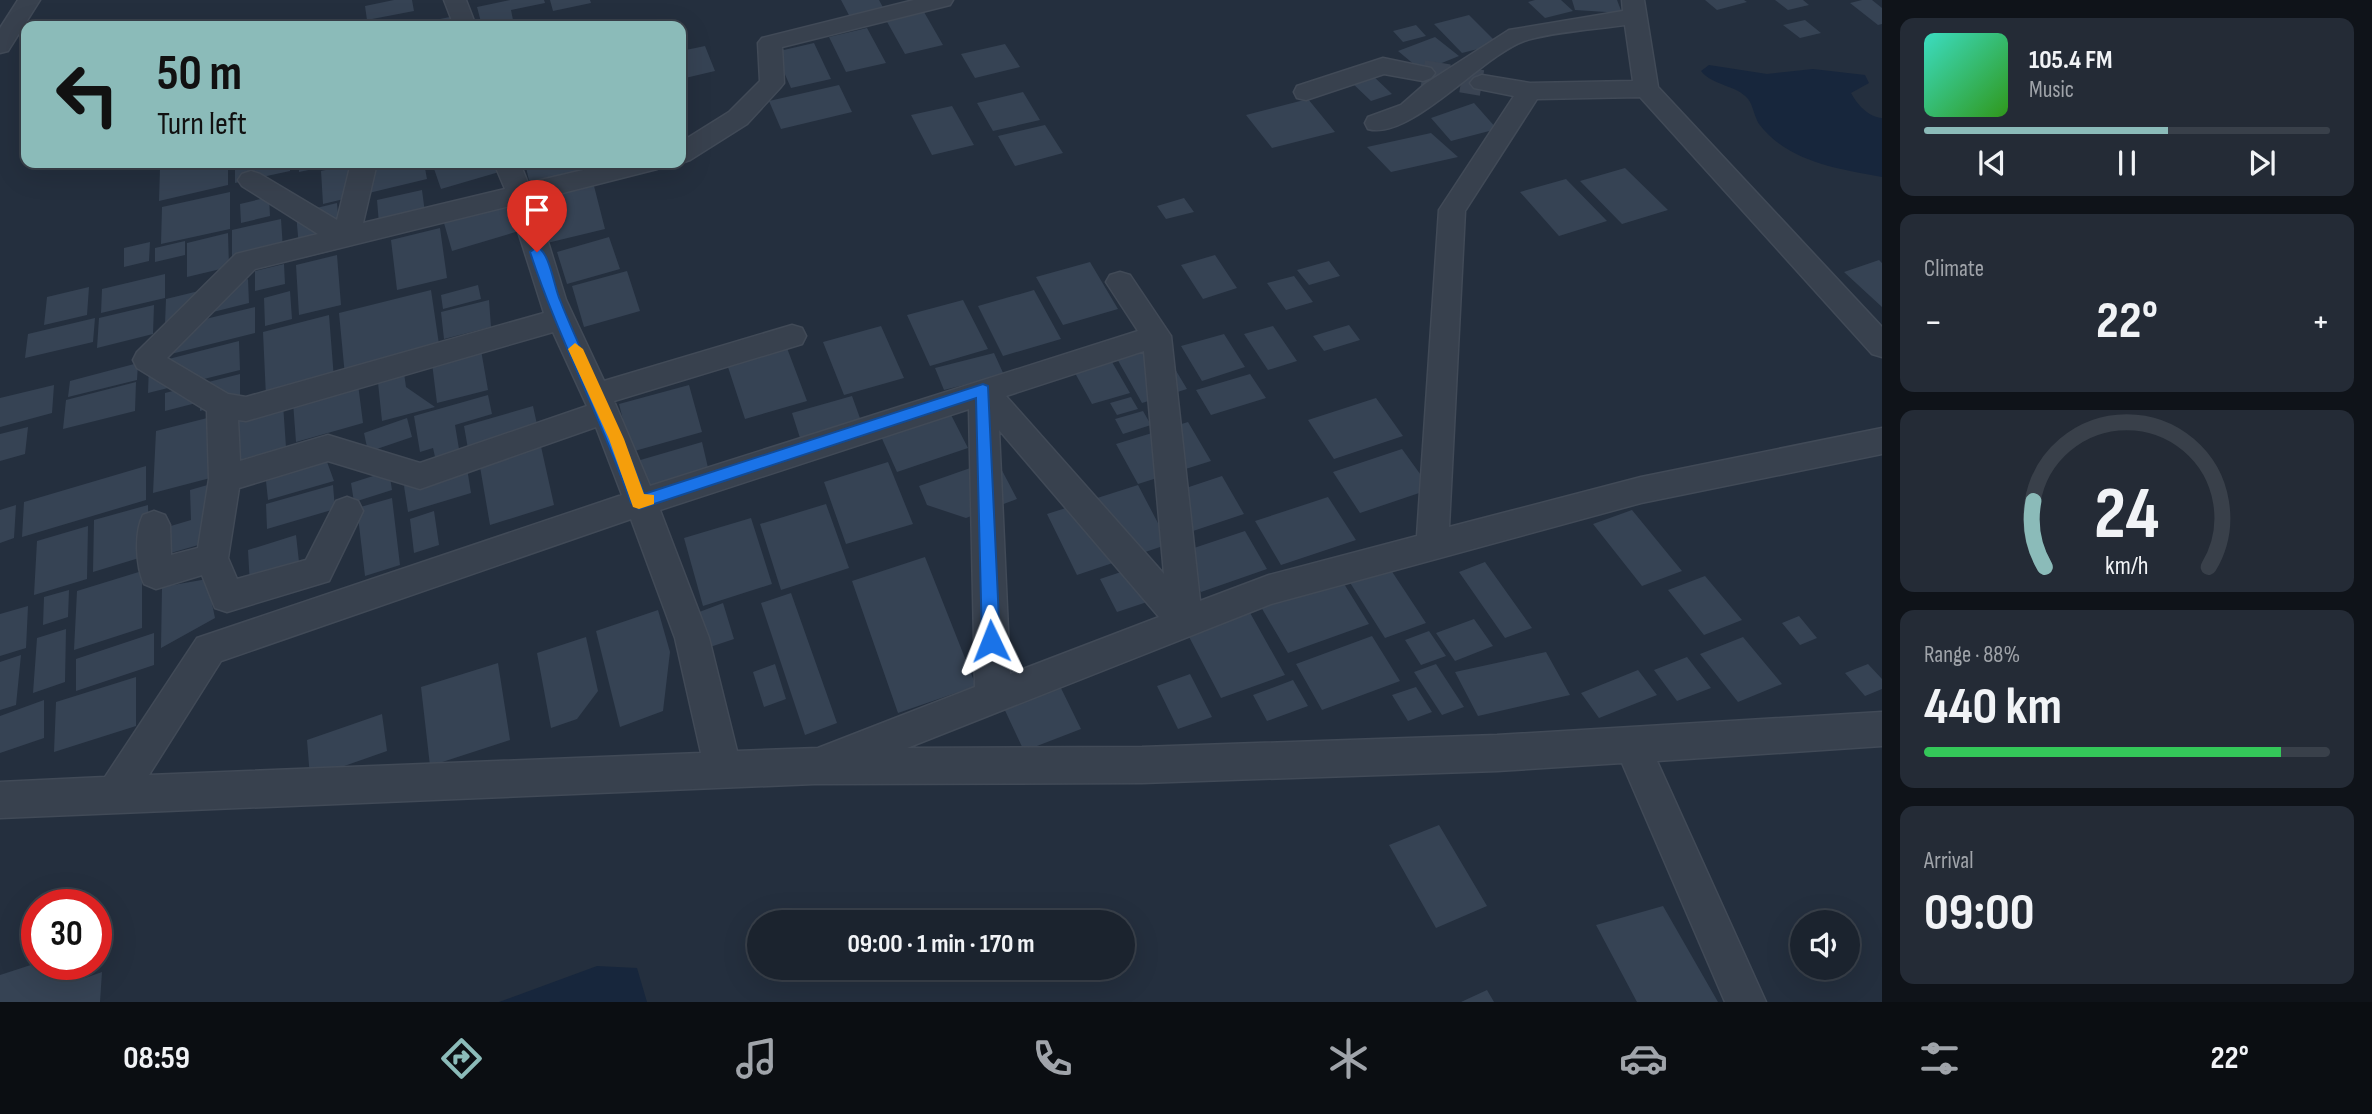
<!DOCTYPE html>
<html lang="en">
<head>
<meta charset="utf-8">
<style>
	body { margin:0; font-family:"Sofia Sans Condensed",sans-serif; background:#242b36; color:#f1f3f6; height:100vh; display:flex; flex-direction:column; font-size:26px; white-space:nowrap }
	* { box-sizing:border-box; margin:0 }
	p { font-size:23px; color:#a0a4aa }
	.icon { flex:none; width:38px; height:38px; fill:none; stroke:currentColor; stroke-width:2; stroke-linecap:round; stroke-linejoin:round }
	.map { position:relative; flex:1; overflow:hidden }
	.panel { display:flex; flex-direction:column; gap:18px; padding:18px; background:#0f1319; width:490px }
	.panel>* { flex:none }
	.guide { position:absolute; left:21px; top:21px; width:665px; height:147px; border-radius:14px; box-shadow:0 7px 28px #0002,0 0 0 2px #39404a; background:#8bbbb9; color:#111; overflow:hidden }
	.controls { position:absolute; left:1790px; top:910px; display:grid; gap:14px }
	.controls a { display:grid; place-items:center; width:70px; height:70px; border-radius:50%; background:#1b232e; box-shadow:0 7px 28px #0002,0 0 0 2px #39404a; font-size:35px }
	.speed { position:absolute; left:21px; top:889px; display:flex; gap:14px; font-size:35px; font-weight:700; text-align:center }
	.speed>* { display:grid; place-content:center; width:91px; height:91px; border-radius:50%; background:#1b232e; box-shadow:0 7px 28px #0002,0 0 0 2px #39404a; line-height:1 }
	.speed .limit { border:10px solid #d22; background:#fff; color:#111 }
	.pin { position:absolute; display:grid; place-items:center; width:60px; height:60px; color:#fff; margin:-72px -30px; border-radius:50% 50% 50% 0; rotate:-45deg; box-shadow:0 0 7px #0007 }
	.pin .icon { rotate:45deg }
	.me { position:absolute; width:77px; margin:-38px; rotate:358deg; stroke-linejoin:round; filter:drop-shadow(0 0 5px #0008) }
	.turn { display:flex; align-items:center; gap:24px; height:147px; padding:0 21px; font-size:32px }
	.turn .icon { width:91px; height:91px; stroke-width:2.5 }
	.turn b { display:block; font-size:49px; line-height:60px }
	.big { font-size:52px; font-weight:700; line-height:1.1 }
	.panel .card { flex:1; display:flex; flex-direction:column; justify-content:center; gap:10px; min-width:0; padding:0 24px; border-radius:14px; background:#242b36 }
	.panel .dial { align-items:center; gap:0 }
	.dial svg { height:182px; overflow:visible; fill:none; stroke:#39404a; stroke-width:7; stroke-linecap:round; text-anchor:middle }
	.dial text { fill:#f1f3f6; stroke:none }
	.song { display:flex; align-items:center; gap:21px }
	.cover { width:84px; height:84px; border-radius:10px; background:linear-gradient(135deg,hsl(170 70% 55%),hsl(110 70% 35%)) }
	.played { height:7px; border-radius:4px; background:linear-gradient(90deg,#8bbbb9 60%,#39404a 60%) }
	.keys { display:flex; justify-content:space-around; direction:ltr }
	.heat { display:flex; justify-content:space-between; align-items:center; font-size:38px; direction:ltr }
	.charge { height:10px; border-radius:5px; background:linear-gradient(90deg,#34c759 88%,#39404a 0) }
	.trip { position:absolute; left:747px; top:910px; width:388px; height:70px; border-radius:35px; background:#1b232e; box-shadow:0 7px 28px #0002,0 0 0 2px #39404a; font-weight:700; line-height:70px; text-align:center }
	.menu { display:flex; height:112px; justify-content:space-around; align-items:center; background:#0b0e12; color:#a0a4aa }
	.menu .icon { width:49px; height:49px }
	.menu .on { color:#8bbbb9 }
	.menu b { font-size:32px; color:#f1f3f6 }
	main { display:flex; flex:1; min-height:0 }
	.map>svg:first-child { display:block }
</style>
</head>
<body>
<main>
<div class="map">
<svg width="1882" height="1002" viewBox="0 0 1882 1002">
	<rect width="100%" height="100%" fill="#242f3e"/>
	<path fill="#17263c" d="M 1709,65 L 1767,74 L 1813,69 L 1865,75 L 1869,83 L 1851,93 C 1857,104 1868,117 1882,118 L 1882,177 C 1838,169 1788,162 1759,124 C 1754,116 1753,105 1748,99 C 1737,85 1713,86 1701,71 Z
		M 597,966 L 637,968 L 647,1002 L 499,1002 Z"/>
	<path fill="#364354" d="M 394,0 L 412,0 L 414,11 L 367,20 L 365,6 Z
		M 510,0 L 544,0 L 545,3 L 511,10 L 514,25 L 482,26 L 477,7 Z
		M 550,0 L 590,0 L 591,3 L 553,11 Z
		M 841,0 L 879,0 L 885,11 L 851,19 Z
		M 1535,0 L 1561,0 L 1573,11 L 1545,18 L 1528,2 Z
		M 1572,0 L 1617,0 L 1622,13 L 1575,10 Z
		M 1705,0 L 1744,0 L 1747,2 L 1717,10 Z
		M 1775,0 L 1803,0 L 1809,5 L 1788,10 Z
		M 1862,0 L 1872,0 L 1882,8 L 1882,24 L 1878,25 L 1850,3 Z
		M 924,12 L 943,45 L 905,54 L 886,20 Z
		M 1469,15 L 1498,44 L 1462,53 L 1434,24 Z
		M 450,17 L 452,26 L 410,26 L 410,25 Z
		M 1805,20 L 1821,33 L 1800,38 L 1783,25 Z
		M 1416,25 L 1426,36 L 1403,42 L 1393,31 Z
		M 867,28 L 886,63 L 846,72 L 829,37 Z
		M 1435,37 L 1459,56 L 1422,71 L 1398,51 Z
		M 814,43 L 831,79 L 791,88 L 775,52 Z
		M 1005,44 L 1020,67 L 975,78 L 961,54 Z
		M 705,46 L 715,71 L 681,79 L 681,51 Z
		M 1371,74 L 1392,94 L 1371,101 L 1350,81 Z
		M 839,85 L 852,112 L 781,129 L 769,101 Z
		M 1023,92 L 1040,120 L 993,131 L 977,103 Z
		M 1308,99 L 1335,132 L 1272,148 L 1246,115 Z
		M 1474,103 L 1497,129 L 1451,141 L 1431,118 Z
		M 952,106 L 974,145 L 932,155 L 911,115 Z
		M 1045,125 L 1063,153 L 1015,166 L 998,136 Z
		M 1431,133 L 1458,157 L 1391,172 L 1367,147 Z
		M 126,163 L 153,163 L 153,164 L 125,169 Z
		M 185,163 L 228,163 L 228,185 L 159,201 L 160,168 Z
		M 235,163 L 290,163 L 290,171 L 235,183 Z
		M 299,163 L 337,163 L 337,164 L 299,172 Z
		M 357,163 L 424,163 L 427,179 L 323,204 L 321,171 Z
		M 432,163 L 503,163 L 506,170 L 441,189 Z
		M 525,163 L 605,163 L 606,168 L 530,185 Z
		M 1625,168 L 1668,210 L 1622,224 L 1580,181 Z
		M 1566,179 L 1607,221 L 1559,236 L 1520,192 Z
		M 594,186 L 605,229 L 547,243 L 537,200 Z
		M 422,190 L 425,213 L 379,224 L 377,200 Z
		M 230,192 L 230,229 L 161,244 L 162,207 Z
		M 269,197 L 270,216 L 241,223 L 240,204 Z
		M 1184,198 L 1194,212 L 1166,219 L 1157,206 Z
		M 337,203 L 341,249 L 300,259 L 296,213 Z
		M 510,204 L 519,231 L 452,251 L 444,223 Z
		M 281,219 L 283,249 L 232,261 L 232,230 Z
		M 440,228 L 447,278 L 397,290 L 391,240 Z
		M 228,233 L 229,267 L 187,277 L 187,243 Z
		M 609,237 L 620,269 L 567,284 L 557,252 Z
		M 185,241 L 185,255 L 155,262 L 155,248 Z
		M 150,242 L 149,261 L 124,267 L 124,248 Z
		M 337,255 L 341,305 L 299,315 L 296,265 Z
		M 1215,255 L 1237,288 L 1203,299 L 1181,265 Z
		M 1879,260 L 1882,263 L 1882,307 L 1844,272 Z
		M 1329,261 L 1340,276 L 1309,285 L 1297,270 Z
		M 1090,262 L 1118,309 L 1063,325 L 1036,277 Z
		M 284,264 L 285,284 L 255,291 L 255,271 Z
		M 627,271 L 640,311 L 584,327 L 572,286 Z
		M 165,274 L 165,298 L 101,313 L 102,289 Z
		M 1294,276 L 1313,302 L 1286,310 L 1267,283 Z
		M 248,279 L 249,303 L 165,324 L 166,299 Z
		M 478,285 L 481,299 L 443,309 L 441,295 Z
		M 89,287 L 87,315 L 44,325 L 47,297 Z
		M 431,290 L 440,351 L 345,376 L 339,313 Z
		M 1034,290 L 1061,339 L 1003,356 L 978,306 Z
		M 290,291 L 292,319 L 265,326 L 264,298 Z
		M 489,300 L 491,327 L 444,339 L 441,312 Z
		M 963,300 L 988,349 L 930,366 L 907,315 Z
		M 154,305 L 153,334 L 97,348 L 99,318 Z
		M 255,307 L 255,333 L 155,358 L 156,331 Z
		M 329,315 L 334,379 L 266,397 L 263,332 Z
		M 95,318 L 93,342 L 25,358 L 28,334 Z
		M 1349,325 L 1360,340 L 1324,351 L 1313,336 Z
		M 881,326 L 904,378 L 844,395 L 823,342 Z
		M 1273,326 L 1297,361 L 1268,370 L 1244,334 Z
		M 1224,334 L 1245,367 L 1202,381 L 1181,346 Z
		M 239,341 L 240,370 L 148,393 L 149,364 Z
		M 1160,344 L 1187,389 L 1142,403 L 1116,357 Z
		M 787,348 L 807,401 L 745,419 L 727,364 Z
		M 481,350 L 488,390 L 437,403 L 432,363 Z
		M 994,353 L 1004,375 L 944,390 L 935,368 Z
		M 1112,362 L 1130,393 L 1092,404 L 1075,373 Z
		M 138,363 L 137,380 L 68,397 L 70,381 Z
		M 403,366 L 406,387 L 435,407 L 382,421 L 377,373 Z
		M 240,374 L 240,398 L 200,411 L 200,402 L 165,411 L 165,393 Z
		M 1250,374 L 1266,398 L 1211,415 L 1196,390 Z
		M 136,382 L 135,411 L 63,429 L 66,400 Z
		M 358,384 L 363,423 L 296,442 L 293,402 Z
		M 54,385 L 52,413 L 0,427 L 0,398 Z
		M 689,385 L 702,432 L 631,452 L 619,404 Z
		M 488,395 L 492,414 L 455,425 L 460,455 L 436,461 L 433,448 L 420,452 L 414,416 Z
		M 852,396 L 861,421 L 800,438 L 792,413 Z
		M 1131,397 L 1138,409 L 1117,415 L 1110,403 Z
		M 1376,398 L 1403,436 L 1334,459 L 1308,420 Z
		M 283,404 L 286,447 L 232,462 L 231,418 Z
		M 533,406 L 538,429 L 468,449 L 464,426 Z
		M 948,409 L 968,448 L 897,472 L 879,432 Z
		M 1143,411 L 1151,425 L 1123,434 L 1115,419 Z
		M 219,415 L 218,476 L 153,493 L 156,431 Z
		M 407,418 L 412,437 L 368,452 L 364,433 Z
		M 1188,422 L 1211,461 L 1138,484 L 1116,444 Z
		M 28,427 L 25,454 L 0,461 L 0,434 Z
		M 540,442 L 554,505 L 490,525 L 479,461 Z
		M 702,442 L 709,472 L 643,491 L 637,461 Z
		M 1402,449 L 1431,489 L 1360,513 L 1333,472 Z
		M 326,459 L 334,481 L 268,500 L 266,481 Z
		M 996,459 L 1017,499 L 966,518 L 927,505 L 919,486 Z
		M 888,462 L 913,524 L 846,544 L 824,482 Z
		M 146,466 L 146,500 L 22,537 L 24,502 Z
		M 467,468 L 471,493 L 408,512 L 404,486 Z
		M 389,471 L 392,490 L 354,502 L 351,483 Z
		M 1222,476 L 1244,514 L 1178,536 L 1156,498 Z
		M 211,484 L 212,541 L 164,555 L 164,528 L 191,520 L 190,490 Z
		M 333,485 L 335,509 L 267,529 L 266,504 Z
		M 1138,485 L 1169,544 L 1077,575 L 1047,514 Z
		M 1328,497 L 1356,540 L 1281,565 L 1255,521 Z
		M 392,498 L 400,565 L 365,576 L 357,508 Z
		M 826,504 L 849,568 L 781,590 L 760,524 Z
		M 16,505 L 14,538 L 0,543 L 0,510 Z
		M 148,505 L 149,555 L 93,572 L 94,520 Z
		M 1632,510 L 1682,571 L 1642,586 L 1593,524 Z
		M 434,511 L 439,545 L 414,553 L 410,519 Z
		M 751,518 L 772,584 L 703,606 L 684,538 Z
		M 88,526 L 87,579 L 34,595 L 37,541 Z
		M 1245,531 L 1267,569 L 1201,592 L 1179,553 Z
		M 296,535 L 300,571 L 250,586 L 248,550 Z
		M 925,557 L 976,686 L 898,713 L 852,581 Z
		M 1485,562 L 1532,628 L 1505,638 L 1459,572 Z
		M 1389,567 L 1426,623 L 1385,638 L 1349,581 Z
		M 1133,568 L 1150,601 L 1117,612 L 1100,579 Z
		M 142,571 L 142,628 L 74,650 L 77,591 Z
		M 1705,576 L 1742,620 L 1704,635 L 1668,590 Z
		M 207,579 L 215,618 L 161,648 L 162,587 Z
		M 1341,579 L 1369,624 L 1288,653 L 1261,607 Z
		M 69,590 L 68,617 L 43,625 L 44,597 Z
		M 791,593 L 837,723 L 805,735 L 761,603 Z
		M 723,603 L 734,639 L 704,649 L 694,614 Z
		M 28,606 L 26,648 L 0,656 L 0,614 Z
		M 658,610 L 670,652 L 663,711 L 620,727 L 596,631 Z
		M 1249,611 L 1285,675 L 1221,698 L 1187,633 Z
		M 1799,616 L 1817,638 L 1800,645 L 1782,623 Z
		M 1474,619 L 1493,646 L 1455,661 L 1436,633 Z
		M 66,629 L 65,682 L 33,693 L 37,638 Z
		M 1429,631 L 1446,656 L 1421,665 L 1405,640 Z
		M 154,633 L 154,665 L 76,691 L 76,659 Z
		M 1372,636 L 1400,681 L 1322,710 L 1296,664 Z
		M 586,637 L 598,691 L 577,719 L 551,728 L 537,653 Z
		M 1743,637 L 1782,684 L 1738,702 L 1700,654 Z
		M 1546,652 L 1570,695 L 1478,716 L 1455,672 Z
		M 21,655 L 16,705 L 0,710 L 0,662 Z
		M 1687,657 L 1711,688 L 1677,701 L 1654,670 Z
		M 498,663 L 510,740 L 430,766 L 421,687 Z
		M 775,664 L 786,699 L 764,707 L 753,672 Z
		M 1436,664 L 1464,707 L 1442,715 L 1414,672 Z
		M 1868,664 L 1882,679 L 1882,689 L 1865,696 L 1845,673 Z
		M 1638,670 L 1657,695 L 1599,718 L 1581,693 Z
		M 1190,674 L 1212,717 L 1178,729 L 1157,686 Z
		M 136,677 L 136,726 L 54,752 L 56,702 Z
		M 1293,680 L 1308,706 L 1267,721 L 1253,695 Z
		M 1058,682 L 1081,729 L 1024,751 L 1002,704 Z
		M 1416,687 L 1432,712 L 1408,721 L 1392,695 Z
		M 44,700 L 44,738 L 0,753 L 0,716 Z
		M 382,714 L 387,751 L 310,778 L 307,740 Z
		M 1439,825 L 1487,906 L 1436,928 L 1389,845 Z
		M 1663,906 L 1718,1002 L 1637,1002 L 1596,925 Z
		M 37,963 L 86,964 L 85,978 L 102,972 L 100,1002 L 0,1002 L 0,975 Z
		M 1487,990 L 1494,1002 L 1461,1002 Z"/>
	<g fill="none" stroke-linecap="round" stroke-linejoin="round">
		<path stroke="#3a4453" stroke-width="26" stroke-dasharray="26 13" stroke-linecap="butt" d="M 1423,73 L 1482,83"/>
		<g stroke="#414a57" stroke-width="3">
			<path id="minor" d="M 18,0 L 40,0 L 8,51 L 0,53 L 0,28 Z
				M 444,0 L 466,0 L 476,26 L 454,26 Z
				M 914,0 L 953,0 L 950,5 L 782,47 L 784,83 L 780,88 L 747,124 L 690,160 L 681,163 L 681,142 L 729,112 L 760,81 L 758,43 L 762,38 Z
				M 1622,0 L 1644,0 L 1658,87 L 1882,327 L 1882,357 L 1872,354 L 1640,97 L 1537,99 L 1465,211 L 1449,527 L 1641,477 L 1882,428 L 1882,454 L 1641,503 L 1271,604 L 907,748 L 1142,747 L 1497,735 L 1882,712 L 1882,746 L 1657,761 L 1766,1002 L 1725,1002 L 1622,763 L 1497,771 L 1142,783 L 814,784 L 0,818 L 0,782 L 105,777 L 197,638 L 622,495 L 596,427 L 420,489 L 328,461 L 239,488 L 228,558 L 237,579 L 306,560 L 336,501 L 347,497 L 358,501 L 363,511 L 329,581 L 227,612 L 215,608 L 202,575 L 156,589 L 144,584 C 136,566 134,533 143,515 L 154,511 L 165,515 L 170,525 L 171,555 L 198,548 L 209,479 L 207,411 L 137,368 L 133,360 L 137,352 L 236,254 L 318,234 L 242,186 L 238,180 L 242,174 L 251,171 L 260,174 L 337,220 L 351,163 L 377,163 L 363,223 L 505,189 L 494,163 L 520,163 L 528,183 L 613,163 L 661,163 L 657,169 L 535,200 L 566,300 L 604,381 L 792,325 L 802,328 L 806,336 L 802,344 L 614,401 L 650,486 L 1138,331 L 1106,282 L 1110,275 L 1120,272 L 1130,275 L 1171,336 L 1200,601 L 1269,575 L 1417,536 L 1439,210 L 1514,96 L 1474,88 L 1470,83 L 1474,78 L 1482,75 L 1530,83 L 1633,81 L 1625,25 C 1597,29 1550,32 1524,41 C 1482,56 1410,141 1368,129 L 1365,123 L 1368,117 L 1401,105 L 1425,84 L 1509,30 L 1623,11 ZM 510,206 L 544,313 L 246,397 L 228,394 L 167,358 L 255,269 ZM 553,332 L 587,406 L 420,463 L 328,435 L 240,461 L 238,420 L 246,421 ZM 1144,351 L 1164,574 L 1006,396 ZM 969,409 L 975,687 L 818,748 L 737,751 L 709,638 L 660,510 ZM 999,430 L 1159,617 L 1010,674 ZM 631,519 L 675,638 L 701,753 L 149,775 L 221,661 Z
				M 1383,58 L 1431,68 L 1435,73 L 1431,78 L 1423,81 L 1384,74 L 1306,100 L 1297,98 L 1294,92 L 1297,86 Z"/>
		</g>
		<use href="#minor" fill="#38414e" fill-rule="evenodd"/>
	</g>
	<path fill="#1a73e8" stroke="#114b97" stroke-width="2" d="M 537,247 C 550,252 554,287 560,300 C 586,366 620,427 644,494 L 983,384 L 988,386 L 1000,641 L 997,647 L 991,649 L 982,641 L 976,398 L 639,509 L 631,503 C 601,417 558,338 530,252 Z"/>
	<path fill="#f59e0b" d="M 575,343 L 583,349 L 624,439 L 644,494 L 654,495 L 654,504 L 639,509 L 633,507 L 609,439 L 568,349 Z"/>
</svg>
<div class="controls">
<a><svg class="icon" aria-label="sound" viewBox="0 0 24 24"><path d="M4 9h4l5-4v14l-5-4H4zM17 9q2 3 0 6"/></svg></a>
</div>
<div class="speed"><div class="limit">30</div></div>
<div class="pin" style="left:537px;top:252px;background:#d93025"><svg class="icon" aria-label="arrive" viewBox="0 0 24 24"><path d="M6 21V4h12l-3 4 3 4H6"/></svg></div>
<svg class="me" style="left:991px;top:641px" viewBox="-20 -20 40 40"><path d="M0-17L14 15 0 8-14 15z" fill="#1a73e8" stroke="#fff" stroke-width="4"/></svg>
<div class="trip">09:00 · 1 min · 170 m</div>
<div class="guide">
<div class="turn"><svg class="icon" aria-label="left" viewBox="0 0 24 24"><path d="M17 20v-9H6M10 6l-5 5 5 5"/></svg><div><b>50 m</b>Turn left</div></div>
</div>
</div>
<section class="panel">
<div class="card">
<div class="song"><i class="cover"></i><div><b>105.4 FM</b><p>Music</p></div></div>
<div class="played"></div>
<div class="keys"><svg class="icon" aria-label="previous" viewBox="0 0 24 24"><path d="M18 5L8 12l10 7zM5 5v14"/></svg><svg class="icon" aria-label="pause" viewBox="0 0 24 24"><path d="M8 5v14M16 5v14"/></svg><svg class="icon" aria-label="next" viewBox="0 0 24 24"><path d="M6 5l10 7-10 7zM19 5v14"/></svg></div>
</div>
<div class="card"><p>Climate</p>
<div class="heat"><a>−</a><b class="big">22°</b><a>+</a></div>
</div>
<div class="card dial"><svg viewBox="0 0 100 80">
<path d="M14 69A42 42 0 1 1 86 69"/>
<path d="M14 69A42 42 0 0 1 9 40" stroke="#8bbbb9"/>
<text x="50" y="56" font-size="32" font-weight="700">24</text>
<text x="50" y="72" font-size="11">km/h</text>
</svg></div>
<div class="card"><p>Range · 88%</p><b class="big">440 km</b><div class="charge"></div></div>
<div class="card"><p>Arrival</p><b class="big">09:00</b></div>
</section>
</main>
<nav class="menu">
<b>08:59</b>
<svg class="icon on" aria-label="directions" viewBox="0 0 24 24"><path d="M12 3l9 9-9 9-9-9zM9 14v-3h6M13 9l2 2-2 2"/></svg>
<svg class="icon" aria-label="music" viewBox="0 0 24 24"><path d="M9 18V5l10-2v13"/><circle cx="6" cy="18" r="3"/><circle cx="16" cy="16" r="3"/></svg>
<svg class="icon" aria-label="phone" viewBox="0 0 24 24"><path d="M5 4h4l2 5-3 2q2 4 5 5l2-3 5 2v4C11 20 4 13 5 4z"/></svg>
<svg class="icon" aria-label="climate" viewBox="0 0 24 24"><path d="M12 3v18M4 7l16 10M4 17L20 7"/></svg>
<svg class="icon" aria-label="car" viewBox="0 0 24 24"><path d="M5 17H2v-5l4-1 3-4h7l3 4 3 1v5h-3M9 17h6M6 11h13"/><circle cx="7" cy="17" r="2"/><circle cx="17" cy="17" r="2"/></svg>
<svg class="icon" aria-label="filters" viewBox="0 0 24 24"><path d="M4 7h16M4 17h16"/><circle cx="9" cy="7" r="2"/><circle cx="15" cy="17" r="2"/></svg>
<b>22°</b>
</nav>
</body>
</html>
